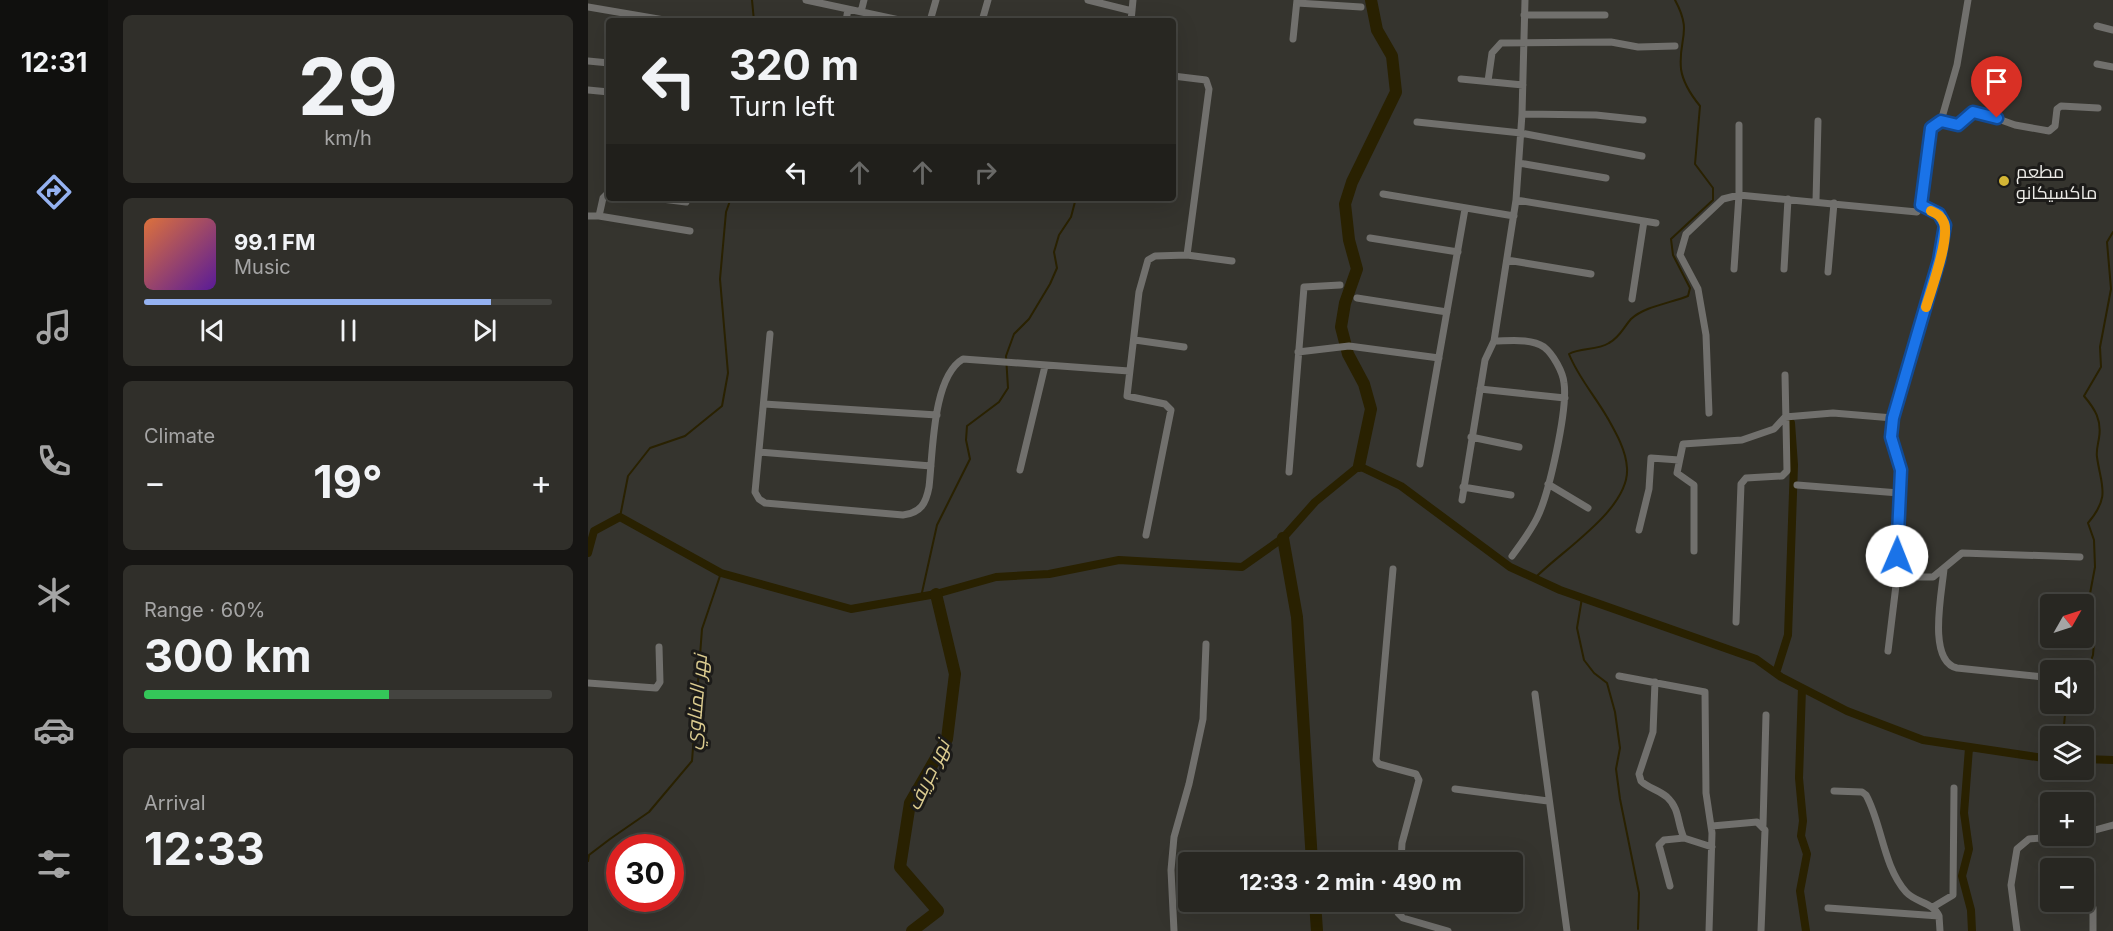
<!DOCTYPE html>
<html lang="en">
<head>
<meta charset="utf-8">
<style>
	body { margin:0; font-family:Inter,Cairo,sans-serif; background:#302f2a; color:#f1f3f6; height:100vh; display:flex; flex-direction:column; font-size:22px; white-space:nowrap }
	* { box-sizing:border-box; margin:0 }
	p { font-size:20px; color:#a5a5a5 }
	.icon { flex:none; width:33px; height:33px; fill:none; stroke:currentColor; stroke-width:2; stroke-linecap:round; stroke-linejoin:round }
	.map { position:relative; flex:1; overflow:hidden }
	.sheet { display:flex; flex-direction:column; gap:15px; padding:15px; background:#161513; width:480px }
	.sheet>* { flex:none }
	.hud { position:absolute; left:18px; top:18px; width:570px; height:183px; border-radius:6px; box-shadow:0 6px 24px #0002,0 0 0 2px #444440; background:#282722; color:#f1f3f6; overflow:hidden }
	.needle { width:39px; rotate:51deg }
	.fabs { position:absolute; left:1452px; top:594px; display:grid; gap:12px }
	.fabs a { display:grid; place-items:center; width:54px; height:54px; border-radius:6px; background:#282722; box-shadow:0 6px 24px #0002,0 0 0 2px #444440; font-size:30px }
	.speed { position:absolute; left:18px; top:834px; display:flex; gap:12px; font-size:30px; font-weight:700; text-align:center }
	.speed>* { display:grid; place-content:center; width:78px; height:78px; border-radius:50%; background:#282722; box-shadow:0 6px 24px #0002,0 0 0 2px #444440; line-height:1 }
	.speed .limit { border:9px solid #d22; background:#fff; color:#111 }
	.pin { position:absolute; display:grid; place-items:center; width:51px; height:51px; color:#fff; margin:-62px -26px; border-radius:50% 50% 50% 0; rotate:-45deg; box-shadow:0 0 6px #0007 }
	.pin .icon { rotate:45deg }
	.me { position:absolute; width:66px; margin:-33px; rotate:1deg; stroke-linejoin:round; filter:drop-shadow(0 0 4px #0008) }
	.turn { display:flex; align-items:center; gap:21px; height:126px; padding:0 24px; font-size:27px }
	.turn .icon { width:78px; height:78px; stroke-width:2.5 }
	.turn b { display:block; font-size:42px; line-height:51px }
	.lanes { display:flex; align-items:center; height:57px; padding:0 24px; background:#0003; justify-content:center; gap:30px; direction:ltr }
	.lanes .off { opacity:.35 }
	.big { font-size:45px; font-weight:700; line-height:1.1 }
	.sheet .tile { flex:1; display:flex; flex-direction:column; justify-content:center; gap:9px; min-width:0; padding:0 21px; border-radius:9px; background:#302f2a }
	.sheet .dial { align-items:center; gap:0 }
	.dial b { font-size:78px; line-height:1 }
	.song { display:flex; align-items:center; gap:18px }
	.cover { width:72px; height:72px; border-radius:9px; background:linear-gradient(135deg,hsl(20 70% 55%),hsl(270 70% 35%)) }
	.played { height:6px; border-radius:3px; background:linear-gradient(90deg,#95b2f1 85%,#444440 85%) }
	.keys { display:flex; justify-content:space-around; direction:ltr }
	.heat { display:flex; justify-content:space-between; align-items:center; font-size:33px; direction:ltr }
	.charge { height:9px; border-radius:4px; background:linear-gradient(90deg,#34c759 60%,#444440 0) }
	.trip { position:absolute; left:590px; top:852px; width:345px; height:60px; border-radius:6px; background:#282722; box-shadow:0 6px 24px #0002,0 0 0 2px #444440; font-weight:700; line-height:60px; text-align:center }
	main { display:flex; flex:1; min-height:0 }
	.menu { display:flex; flex-direction:column; width:108px; justify-content:space-around; align-items:center; background:#10100e; color:#a5a5a5 }
	.menu .icon { width:42px; height:42px }
	.menu .on { color:#95b2f1 }
	.menu b { font-size:27px; color:#f1f3f6 }
	.map>svg:first-child { display:block }
</style>
</head>
<body>
<main>
<nav class="menu">
<b>12:31</b>
<svg class="icon on" aria-label="directions" viewBox="0 0 24 24"><path d="M12 3l9 9-9 9-9-9zM9 14v-3h6M13 9l2 2-2 2"/></svg>
<svg class="icon" aria-label="music" viewBox="0 0 24 24"><path d="M9 18V5l10-2v13"/><circle cx="6" cy="18" r="3"/><circle cx="16" cy="16" r="3"/></svg>
<svg class="icon" aria-label="phone" viewBox="0 0 24 24"><path d="M5 4h4l2 5-3 2q2 4 5 5l2-3 5 2v4C11 20 4 13 5 4z"/></svg>
<svg class="icon" aria-label="climate" viewBox="0 0 24 24"><path d="M12 3v18M4 7l16 10M4 17L20 7"/></svg>
<svg class="icon" aria-label="car" viewBox="0 0 24 24"><path d="M5 17H2v-5l4-1 3-4h7l3 4 3 1v5h-3M9 17h6M6 11h13"/><circle cx="7" cy="17" r="2"/><circle cx="17" cy="17" r="2"/></svg>
<svg class="icon" aria-label="filters" viewBox="0 0 24 24"><path d="M4 7h16M4 17h16"/><circle cx="9" cy="7" r="2"/><circle cx="15" cy="17" r="2"/></svg>
</nav>
<section class="sheet">
<div class="tile dial"><b>29</b><p>km/h</p></div>
<div class="tile">
<div class="song"><i class="cover"></i><div><b>99.1 FM</b><p>Music</p></div></div>
<div class="played"></div>
<div class="keys"><svg class="icon" aria-label="previous" viewBox="0 0 24 24"><path d="M18 5L8 12l10 7zM5 5v14"/></svg><svg class="icon" aria-label="pause" viewBox="0 0 24 24"><path d="M8 5v14M16 5v14"/></svg><svg class="icon" aria-label="next" viewBox="0 0 24 24"><path d="M6 5l10 7-10 7zM19 5v14"/></svg></div>
</div>
<div class="tile"><p>Climate</p>
<div class="heat"><a>−</a><b class="big">19°</b><a>+</a></div>
</div>
<div class="tile"><p>Range · 60%</p><b class="big">300 km</b><div class="charge"></div></div>
<div class="tile"><p>Arrival</p><b class="big">12:33</b></div>
</section>
<div class="map">
<svg width="1525" height="931" viewBox="0 0 1525 931">
	<rect width="100%" height="100%" fill="#35342e"/>
	<g fill="none" stroke-linecap="round" stroke-linejoin="round">
		<path stroke="#292101" stroke-width="2" d="M 164,0 L 166,21
			M 32,517 L 40,476 L 62,448 L 97,436 L 134,406 L 140,373 L 132,279 L 138,212 L 143,198
			M 947,578 C 973,551 1042,509 1039,468 C 1038,450 1028,433 1019,417 C 1007,396 990,377 981,354 C 993,347 1008,351 1021,343 C 1032,337 1035,328 1043,319 C 1057,306 1083,303 1100,296 L 1102,288 L 1085,255 L 1083,239 L 1125,200 L 1125,188 L 1107,164 L 1112,106 C 1103,95 1095,83 1093,69 C 1090,38 1105,33 1087,0
			M 333,597 L 349,525 L 382,459 L 378,440 L 379,426 L 411,402 L 420,388 L 418,356 L 426,334 L 441,319 L 462,284 L 469,268 L 466,252 L 471,235 L 483,217 L 488,198
			M 994,598 L 989,628 L 996,660 L 1006,673 L 1019,683 L 1027,712 L 1032,748 L 1028,769 L 1032,799 L 1051,893 L 1050,929
			M 1496,672 L 1500,669 L 1505,655 L 1507,629 L 1501,599 L 1507,567 L 1506,540 L 1500,523 C 1523,496 1513,486 1509,457 C 1508,451 1510,444 1511,438 C 1514,420 1507,409 1496,396 L 1513,367 L 1512,347 L 1523,289 L 1519,242 L 1525,232
			M 1475,736 L 1478,704
			M 0,861 L 1,855 L 22,839 L 61,812 L 104,761 L 114,629 L 133,573"/>
		<path stroke="#292101" stroke-width="8" d="M 0,553 L 6,531 L 32,517 L 133,573 L 263,609 L 348,594 L 408,577 L 461,574 L 531,560 L 654,567 L 695,538 L 727,502 L 771,466 L 813,486 L 922,567 L 972,590 L 1168,659 L 1193,677 L 1259,711 L 1335,740 L 1462,759
			M 1188,673 L 1200,635 L 1206,465 L 1203,423
			M 1214,688 L 1211,778 L 1215,821 L 1213,836 L 1219,854 L 1212,891 L 1218,931
			M 1381,748 L 1376,813 L 1381,849 L 1374,876 L 1383,910 L 1384,931
			M 1496,759 L 1525,760"/>
		<path stroke="#292101" stroke-width="12" d="M 771,466 L 783,409 L 776,384 L 760,354 L 753,327 L 757,303 L 769,269 L 761,240 L 757,204 L 764,182 L 808,92 L 804,56 L 789,30 L 783,0
			M 695,538 L 709,617 L 724,862
			M 727,902 L 729,931
			M 324,931 L 350,911 L 312,867 L 322,803 L 359,739 L 367,674 L 348,594"/>
		<path stroke="#71706d" stroke-width="7" d="M 218,0 L 316,21
			M 500,0 L 544,11
			M 709,3 L 773,7
			M 0,7 L 82,21
			M 273,12 L 276,0
			M 936,15 L 1017,15
			M 258,21 L 260,9
			M 342,21 L 348,0
			M 394,21 L 400,0
			M 543,21 L 545,0
			M 1509,26 L 1525,30
			M 705,39 L 709,0
			M 0,61 L 21,63
			M 1509,64 L 1525,67
			M 585,76 L 618,80 L 621,89 L 599,255 L 644,261
			M 873,79 L 935,85
			M 900,81 L 904,53 L 913,43 L 1023,42 L 1050,47 L 1087,46
			M 0,90 L 21,92
			M 934,114 L 1008,115 L 1055,120
			M 1353,121 L 1370,125 L 1385,112 L 1391,112 L 1427,125 L 1461,131 L 1467,126 L 1469,109 L 1473,106 L 1510,108
			M 829,122 L 933,133 L 1054,156
			M 931,163 L 1018,178
			M 795,194 L 926,216
			M 66,198 L 98,202
			M 928,200 L 1068,223
			M 1228,201 L 1230,121
			M 0,216 L 11,216 L 15,198 L 21,192
			M 11,216 L 102,231
			M 782,238 L 870,252
			M 919,260 L 1003,274
			M 1146,269 L 1151,195 L 1151,125
			M 1196,269 L 1200,199
			M 1240,272 L 1246,203
			M 769,298 L 859,312
			M 1044,299 L 1056,221
			M 182,334 L 167,492 L 171,499 L 177,503 L 315,515 C 333,513 338,503 341,487 C 345,454 344,377 375,359 L 541,371
			M 547,340 L 596,347
			M 906,341 C 921,341 943,338 956,347 C 965,354 975,372 976,383 C 980,409 961,494 949,518 C 942,532 933,544 924,556
			M 710,352 L 761,346 L 851,358
			M 892,389 L 977,398
			M 176,404 L 349,415
			M 1121,413 L 1118,335 L 1110,289 L 1092,255 L 1098,234 L 1135,199 L 1151,195 L 1329,212 L 1333,205
			M 883,437 L 931,447
			M 171,452 L 343,466
			M 832,464 L 877,209
			M 432,470 L 457,366
			M 701,472 L 716,287 L 752,285
			M 960,484 L 1000,508
			M 1209,485 L 1311,493
			M 875,487 L 923,495
			M 874,500 L 897,360 L 906,341 L 928,200 L 934,114 L 937,0
			M 1051,530 L 1061,489 L 1063,458 L 1091,460
			M 558,535 L 583,410 L 577,404 L 539,396 L 551,292 L 560,260 L 567,256 L 599,255
			M 1106,551 L 1106,485 L 1089,473 L 1095,444 L 1154,440 L 1186,429 L 1197,417 L 1245,413 L 1305,418
			M 805,569 L 788,760 L 791,764 L 828,774 L 831,780 L 814,843 L 813,862
			M 1356,569 C 1354,592 1339,661 1369,668 L 1455,677
			M 1309,577 L 1345,577 L 1374,553 L 1492,557
			M 1148,622 L 1153,484 L 1158,478 L 1194,476 L 1199,471 L 1197,375
			M 1300,651 L 1309,577 L 1313,470 L 1303,437 L 1318,369 L 1356,243 C 1358,218 1354,217 1333,205 L 1333,199 L 1343,128 L 1353,121 L 1369,65 L 1380,0
			M 1031,676 L 1117,692 L 1118,793 L 1124,833 L 1121,931
			M 1067,682 L 1065,732 L 1051,774 L 1053,781 C 1060,788 1071,790 1079,797 C 1092,809 1089,823 1096,838 L 1124,847
			M 0,683 L 68,688 L 72,682 L 71,647
			M 947,694 L 979,931
			M 867,789 L 960,801
			M 1246,791 L 1274,792 L 1278,795 C 1294,824 1295,866 1318,892 C 1328,903 1345,902 1351,916
			M 1175,825 L 1178,715
			M 1124,826 L 1169,822 L 1177,830 L 1173,931
			M 1496,833 L 1525,825
			M 1082,886 L 1071,845 L 1076,840 L 1096,838
			M 810,902 L 810,913 L 815,918 L 860,931
			M 1345,907 L 1365,895 L 1366,788
			M 1240,908 L 1351,916 L 1352,931
			M 1505,908 L 1505,931
			M 586,931 L 583,870 L 586,837 L 601,784 L 615,719 L 618,644
			M 1429,931 L 1423,885 L 1429,849 L 1441,839 L 1478,836"/>
	</g>
	<g fill="none" stroke-linecap="round" stroke-linejoin="round">
		<g stroke="#114b97" stroke-width="15">
			<path id="route" d="M 1309,556 L 1313,470 L 1303,437 L 1305,418 L 1351,260 L 1357,225 L 1351,214 L 1333,205 L 1343,128 L 1353,121 L 1370,125 L 1385,112 L 1409,118"/>
		</g>
		<use href="#route" stroke="#1a73e8" stroke-width="10"/>
		<path stroke="#f59e0b" stroke-width="10" d="M 1338,307 C 1343,290 1362,239 1356,223 C 1353,216 1350,214 1343,211"/>
	</g>
	<circle fill="#d4b635" stroke="#1c1b19" stroke-width="2" cx="1416" cy="181" r="6"/>
	<g text-anchor="middle" dominant-baseline="central" stroke-width="6" stroke-linejoin="round" paint-order="stroke">
		<g font-size="18" fill="#edece8" stroke="#1c1b19" text-anchor="start">
			<text x="1428" y="171">مطعم<tspan x="1428" dy="21">ماكسيكانو</tspan></text>
		</g>
		<g font-size="20" font-style="italic" fill="#dbcb8f" stroke="#1c1b19">
			<text transform="translate(108 702) rotate(-85)">نهر المناوي</text>
			<text transform="translate(340 775) rotate(-65)">نهر جريف</text>
		</g>
	</g>
</svg>
<div class="fabs">
<a><svg class="needle" viewBox="-14 -14 28 28"><path d="M0-13l5 13h-10z" fill="#e53935"/><path d="M0 13l5-13h-10z" fill="#a5a5a5"/></svg></a>
<a><svg class="icon" aria-label="sound" viewBox="0 0 24 24"><path d="M4 9h4l5-4v14l-5-4H4zM17 9q2 3 0 6"/></svg></a>
<a><svg class="icon" aria-label="layers" viewBox="0 0 24 24"><path d="M12 4l9 5-9 5-9-5zM3 14l9 5 9-5"/></svg></a>
<a>+</a>
<a>−</a>
</div>
<div class="speed"><div class="limit">30</div></div>
<div class="pin" style="left:1409px;top:118px;background:#d93025"><svg class="icon" aria-label="arrive" viewBox="0 0 24 24"><path d="M6 21V4h12l-3 4 3 4H6"/></svg></div>
<svg class="me" style="left:1309px;top:556px" viewBox="-20 -20 40 40"><circle r="19" fill="#fff"/><path d="M0-13L10 11 0 6-10 11z" fill="#1a73e8"/></svg>
<div class="trip">12:33 · 2 min · 490 m</div>
<div class="hud">
<div class="turn"><svg class="icon" aria-label="left" viewBox="0 0 24 24"><path d="M17 20v-9H6M10 6l-5 5 5 5"/></svg><div><b>320 m</b>Turn left</div></div>
<div class="lanes"><svg class="icon" aria-label="left" viewBox="0 0 24 24"><path d="M17 20v-9H6M10 6l-5 5 5 5"/></svg><svg class="icon off" aria-label="ahead" viewBox="0 0 24 24"><path d="M12 20V5M6 11l6-6 6 6"/></svg><svg class="icon off" aria-label="ahead" viewBox="0 0 24 24"><path d="M12 20V5M6 11l6-6 6 6"/></svg><svg class="icon off" aria-label="right" viewBox="0 0 24 24"><path d="M7 20v-9h11M14 6l5 5-5 5"/></svg></div>
</div>
</div>
</main>
</body>
</html>
